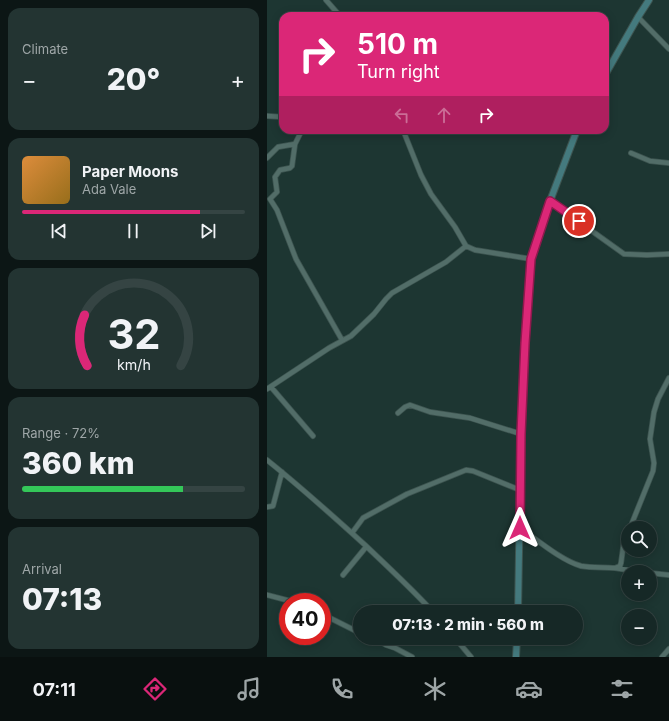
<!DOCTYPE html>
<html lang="en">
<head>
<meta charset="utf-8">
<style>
	body { margin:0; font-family:Inter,sans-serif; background:#233432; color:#f1f3f6; height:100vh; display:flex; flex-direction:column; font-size:15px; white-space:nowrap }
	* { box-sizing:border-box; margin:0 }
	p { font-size:13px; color:#9ea6a7 }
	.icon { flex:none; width:22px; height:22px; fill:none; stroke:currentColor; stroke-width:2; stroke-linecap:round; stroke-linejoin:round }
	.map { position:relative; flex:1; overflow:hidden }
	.details { display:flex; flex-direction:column; gap:8px; padding:8px; background:#0c1615; width:267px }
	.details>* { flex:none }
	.top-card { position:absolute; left:12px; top:12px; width:330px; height:122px; border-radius:12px; box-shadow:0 2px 10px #0003,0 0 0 1px #354443; background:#db2777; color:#fff; overflow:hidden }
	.fabs { position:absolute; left:354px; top:521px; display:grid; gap:8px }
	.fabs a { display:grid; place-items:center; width:36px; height:36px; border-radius:50%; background:#162826; box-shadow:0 2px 10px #0003,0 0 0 1px #354443; font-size:20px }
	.speed { position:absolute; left:12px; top:593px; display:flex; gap:8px; font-size:20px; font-weight:700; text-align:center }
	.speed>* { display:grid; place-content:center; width:52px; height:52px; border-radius:50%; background:#162826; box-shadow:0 2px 10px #0003,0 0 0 1px #354443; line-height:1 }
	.speed .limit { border:6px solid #d22; background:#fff; color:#111 }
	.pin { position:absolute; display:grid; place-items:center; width:34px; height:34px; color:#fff; margin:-17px; border:2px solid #fff; border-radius:50%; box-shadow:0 1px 4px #0007 }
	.me { position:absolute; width:44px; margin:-22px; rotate:0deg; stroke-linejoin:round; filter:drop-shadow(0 0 3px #0008) }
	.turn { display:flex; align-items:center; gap:14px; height:84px; padding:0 12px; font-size:18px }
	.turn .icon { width:52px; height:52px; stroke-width:2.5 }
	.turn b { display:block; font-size:28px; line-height:34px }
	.lanes { display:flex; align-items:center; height:38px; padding:0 12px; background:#0003; justify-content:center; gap:20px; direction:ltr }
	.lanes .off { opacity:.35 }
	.big { font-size:30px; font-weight:800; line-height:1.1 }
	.details .tile { flex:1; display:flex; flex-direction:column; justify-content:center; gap:6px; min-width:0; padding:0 14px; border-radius:12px; background:#233432 }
	.details .dial { align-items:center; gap:0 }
	.dial svg { height:104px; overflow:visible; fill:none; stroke:#354443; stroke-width:7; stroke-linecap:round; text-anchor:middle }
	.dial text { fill:#f1f3f6; stroke:none }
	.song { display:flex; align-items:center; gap:12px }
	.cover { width:48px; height:48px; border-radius:6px; background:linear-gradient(135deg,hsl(30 70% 55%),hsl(40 70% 35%)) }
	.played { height:4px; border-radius:2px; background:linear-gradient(90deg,#db2777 80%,#354443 80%) }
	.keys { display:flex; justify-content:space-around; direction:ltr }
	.heat { display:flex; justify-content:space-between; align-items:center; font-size:22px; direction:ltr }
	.charge { height:6px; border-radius:3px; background:linear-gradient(90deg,#34c759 72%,#354443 0) }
	.trip { position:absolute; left:86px; top:605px; width:230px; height:40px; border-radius:20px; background:#162826; box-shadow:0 2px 10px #0003,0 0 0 1px #354443; font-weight:800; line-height:40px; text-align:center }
	.tab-bar { display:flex; height:64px; justify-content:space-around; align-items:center; background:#09100f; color:#9ea6a7 }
	.tab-bar .icon { width:28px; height:28px }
	.tab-bar .current { color:#db2777 }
	.tab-bar b { font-size:18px; color:#f1f3f6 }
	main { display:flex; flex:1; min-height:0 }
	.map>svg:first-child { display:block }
</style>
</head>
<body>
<main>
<section class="details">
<div class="tile"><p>Climate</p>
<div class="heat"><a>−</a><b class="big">20°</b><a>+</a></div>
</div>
<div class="tile">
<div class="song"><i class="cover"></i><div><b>Paper Moons</b><p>Ada Vale</p></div></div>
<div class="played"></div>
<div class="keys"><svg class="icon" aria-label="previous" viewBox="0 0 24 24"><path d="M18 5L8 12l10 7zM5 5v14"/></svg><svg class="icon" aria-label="pause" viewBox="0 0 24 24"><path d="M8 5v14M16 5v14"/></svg><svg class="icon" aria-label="next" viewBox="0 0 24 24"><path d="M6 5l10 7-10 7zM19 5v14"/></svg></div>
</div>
<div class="tile dial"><svg viewBox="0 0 100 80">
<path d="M14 69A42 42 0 1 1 86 69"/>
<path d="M14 69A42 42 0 0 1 12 30" stroke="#db2777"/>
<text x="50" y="56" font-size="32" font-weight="700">32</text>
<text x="50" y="72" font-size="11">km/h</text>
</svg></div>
<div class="tile"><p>Range · 72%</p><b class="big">360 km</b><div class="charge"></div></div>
<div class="tile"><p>Arrival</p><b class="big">07:13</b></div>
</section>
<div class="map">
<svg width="402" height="657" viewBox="0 0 402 657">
	<rect width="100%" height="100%" fill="#1d3632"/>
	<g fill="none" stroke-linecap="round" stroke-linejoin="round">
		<g stroke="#3d5450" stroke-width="6">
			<path id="street" d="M 59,0 L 73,16
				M 371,17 L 402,49
				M 0,116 L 16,117
				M 35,130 L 28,144 L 25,166 L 23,168 L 13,170 L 8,177 L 10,192 L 3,199 L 10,210 L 29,259 L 75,340
				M 136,130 L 154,175 L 164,194 L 188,227 L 199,246 L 208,250 L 264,259
				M 293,132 L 298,130
				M 364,153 L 383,161 L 402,163
				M 0,158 L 11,147 L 28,144
				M 283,201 L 357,254 L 380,255 L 402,254
				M 4,387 L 46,436
				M 0,389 L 62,348 L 84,336 L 107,314 L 119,299 L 125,293 L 179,262 L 199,246
				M 131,413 L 138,407 L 143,405 L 163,412 L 203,418 L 254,434
				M 0,460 C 34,487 66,516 98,545 C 121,567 144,588 166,612
				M 0,507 L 6,506 L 15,472
				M 253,528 C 269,539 295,561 314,566 C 325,568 337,567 348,568 L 353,566 L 354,563 L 357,541 L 361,531
				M 363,528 L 386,471 L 387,463 L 383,439 L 387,412 L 391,399 L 402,378
				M 85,533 L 96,518 L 140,494 L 199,470 L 206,471 L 253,490
				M 348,568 L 374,572
				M 383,573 L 402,575
				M 76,575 L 99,547
				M 0,595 L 27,602
				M 55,614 L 93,633
				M 107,638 L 119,645 L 128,648 L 145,657
				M 188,638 L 204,657
				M 395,657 L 402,649"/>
		</g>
		<g stroke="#3d5450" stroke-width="8">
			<path id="secondary" d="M 338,75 L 371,17 L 382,0
				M 251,612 L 254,434 L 258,343 L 264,259 L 283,201 L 310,130
				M 249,657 L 250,638"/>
		</g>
		<use href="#street" stroke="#526d68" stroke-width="4.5"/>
		<use href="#secondary" stroke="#447a7e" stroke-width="6"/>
	</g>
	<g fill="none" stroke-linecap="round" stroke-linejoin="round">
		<g stroke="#8e194d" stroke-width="10">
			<path id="route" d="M 253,528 L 254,434 L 258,343 L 264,259 L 283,201 L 312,221"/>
		</g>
		<use href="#route" stroke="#db2777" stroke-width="7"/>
	</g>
</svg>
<div class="fabs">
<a><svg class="icon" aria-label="search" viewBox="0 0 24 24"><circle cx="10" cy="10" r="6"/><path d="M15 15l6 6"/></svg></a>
<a>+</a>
<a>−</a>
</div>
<div class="speed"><div class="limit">40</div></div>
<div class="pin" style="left:312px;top:221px;background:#d93025"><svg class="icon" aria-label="arrive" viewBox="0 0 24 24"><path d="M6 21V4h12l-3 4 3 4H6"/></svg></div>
<svg class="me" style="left:253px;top:528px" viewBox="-20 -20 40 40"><path d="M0-17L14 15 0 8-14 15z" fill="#db2777" stroke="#fff" stroke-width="4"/></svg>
<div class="trip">07:13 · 2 min · 560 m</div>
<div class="top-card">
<div class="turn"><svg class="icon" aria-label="right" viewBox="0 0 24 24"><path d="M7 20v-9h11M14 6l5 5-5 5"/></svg><div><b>510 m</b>Turn right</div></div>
<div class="lanes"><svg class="icon off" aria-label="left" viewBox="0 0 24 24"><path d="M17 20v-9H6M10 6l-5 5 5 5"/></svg><svg class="icon off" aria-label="ahead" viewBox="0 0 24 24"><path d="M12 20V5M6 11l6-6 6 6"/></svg><svg class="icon" aria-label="right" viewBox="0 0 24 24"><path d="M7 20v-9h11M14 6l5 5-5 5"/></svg></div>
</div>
</div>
</main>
<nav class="tab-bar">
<b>07:11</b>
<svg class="icon current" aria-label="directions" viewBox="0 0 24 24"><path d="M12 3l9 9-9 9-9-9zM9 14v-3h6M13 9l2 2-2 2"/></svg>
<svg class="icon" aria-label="music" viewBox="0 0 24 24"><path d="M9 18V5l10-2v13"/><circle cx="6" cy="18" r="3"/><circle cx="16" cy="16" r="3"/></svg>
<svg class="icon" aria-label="phone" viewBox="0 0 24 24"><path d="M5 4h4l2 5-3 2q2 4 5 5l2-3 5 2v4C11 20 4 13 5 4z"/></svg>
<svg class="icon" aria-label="climate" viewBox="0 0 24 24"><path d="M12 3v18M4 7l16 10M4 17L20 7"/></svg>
<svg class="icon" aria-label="car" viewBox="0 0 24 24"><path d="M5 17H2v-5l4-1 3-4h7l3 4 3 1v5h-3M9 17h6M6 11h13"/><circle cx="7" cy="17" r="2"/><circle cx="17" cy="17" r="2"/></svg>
<svg class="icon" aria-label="filters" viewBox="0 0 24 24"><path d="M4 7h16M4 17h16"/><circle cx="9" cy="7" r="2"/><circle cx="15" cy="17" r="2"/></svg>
</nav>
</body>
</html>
